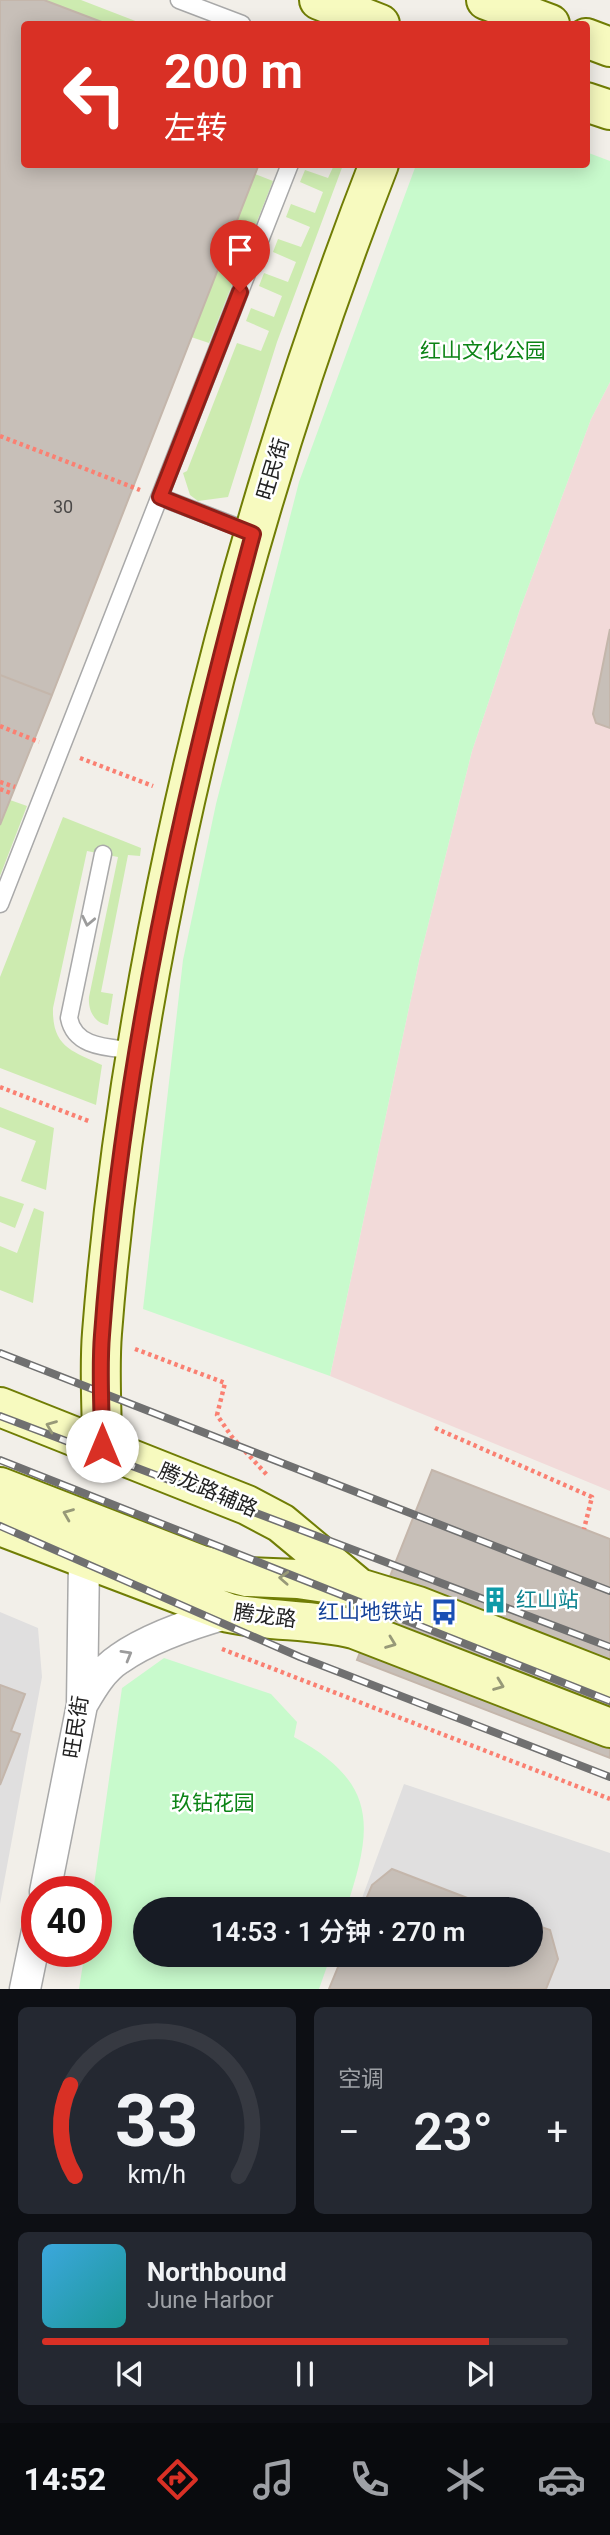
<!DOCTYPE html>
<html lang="zh">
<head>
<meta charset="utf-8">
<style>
	body { margin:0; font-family:Roboto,"Noto Sans SC",sans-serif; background:#242831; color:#f1f3f6; height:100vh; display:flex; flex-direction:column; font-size:26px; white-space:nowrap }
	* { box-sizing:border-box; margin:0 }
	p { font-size:23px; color:#9ea1a6 }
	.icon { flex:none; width:38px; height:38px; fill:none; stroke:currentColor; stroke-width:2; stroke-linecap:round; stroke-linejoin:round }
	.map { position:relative; height:1989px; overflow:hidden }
	.panel { display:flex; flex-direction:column; gap:18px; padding:18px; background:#0d0f14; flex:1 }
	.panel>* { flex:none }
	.banner { position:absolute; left:21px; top:21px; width:569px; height:147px; border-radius:7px; box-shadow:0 4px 18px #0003; background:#d93025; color:#fff; overflow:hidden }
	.speed { position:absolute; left:21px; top:1876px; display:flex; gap:14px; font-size:35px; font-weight:700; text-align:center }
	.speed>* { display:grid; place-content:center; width:91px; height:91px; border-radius:50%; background:#171b24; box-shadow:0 4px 18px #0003; line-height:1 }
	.speed .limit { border:10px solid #d22; background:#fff; color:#111 }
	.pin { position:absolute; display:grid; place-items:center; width:60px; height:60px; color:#fff; margin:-72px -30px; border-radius:50% 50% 50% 0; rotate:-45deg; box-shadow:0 0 7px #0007 }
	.pin .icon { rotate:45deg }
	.me { position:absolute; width:77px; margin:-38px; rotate:0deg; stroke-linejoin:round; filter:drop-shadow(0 0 5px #0008) }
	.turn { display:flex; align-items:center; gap:24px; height:147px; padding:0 28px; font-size:32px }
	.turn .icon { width:91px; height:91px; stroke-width:2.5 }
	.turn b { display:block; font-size:49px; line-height:60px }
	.big { font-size:52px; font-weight:600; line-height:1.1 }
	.panel .card { flex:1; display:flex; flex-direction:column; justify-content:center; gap:10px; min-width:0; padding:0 24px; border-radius:10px; background:#242831 }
	.panel .dial { align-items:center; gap:0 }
	.dial svg { height:182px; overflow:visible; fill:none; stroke:#363941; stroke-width:7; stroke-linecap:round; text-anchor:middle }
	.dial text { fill:#f1f3f6; stroke:none }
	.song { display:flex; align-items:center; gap:21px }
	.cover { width:84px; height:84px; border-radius:10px; background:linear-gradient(135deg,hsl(200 70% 55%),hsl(180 70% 35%)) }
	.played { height:7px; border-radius:4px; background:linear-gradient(90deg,#d93025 85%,#363941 85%) }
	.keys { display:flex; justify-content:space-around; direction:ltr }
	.heat { display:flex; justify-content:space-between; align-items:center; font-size:38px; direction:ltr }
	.panel .tiles { flex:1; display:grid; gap:18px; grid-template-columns:1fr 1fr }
	.card:last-child { grid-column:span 2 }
	.trip { position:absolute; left:133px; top:1897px; width:410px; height:70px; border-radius:35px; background:#171b24; box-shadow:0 4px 18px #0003; font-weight:600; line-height:70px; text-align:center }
	.dock { display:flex; height:112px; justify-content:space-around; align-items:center; background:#090b0e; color:#9ea1a6 }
	.dock .icon { width:49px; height:49px }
	.dock .selected { color:#d93025 }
	.dock b { font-size:32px; color:#f1f3f6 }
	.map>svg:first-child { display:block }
</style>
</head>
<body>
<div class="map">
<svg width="610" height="1989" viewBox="0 0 610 1989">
	<rect width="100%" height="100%" fill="#f2efe9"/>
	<path fill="#e0dfdf" d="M 0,1612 L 38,1628 L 42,1677 L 0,1904 Z
		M 404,1784 L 610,1853 L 610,1989 L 329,1989 L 342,1955 L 530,1955 L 530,1909 L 358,1909 Z"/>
	<path fill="#f2dad9" d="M 610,382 L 610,1491 L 330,1376 L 419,961 L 472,751 L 520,609 L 591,419 Z"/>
	<path fill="#cdebb0" d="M 44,0 L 81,0 L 138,22 L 107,24 Z
		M 334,165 L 343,165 L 277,342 L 228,497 L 198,501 L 190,495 L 183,473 L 187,471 L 237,343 L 261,351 L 269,331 L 246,321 L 251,308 L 274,317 L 282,296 L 259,286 L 264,273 L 288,282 L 296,262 L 273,252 L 278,239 L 301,247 L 310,227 L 286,217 L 291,204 L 315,213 L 323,192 L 300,182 L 305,170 L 328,178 Z
		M 255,174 L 273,181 L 209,343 L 191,337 Z
		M 10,800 L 27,806 L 0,876 L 0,825 Z
		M 63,817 L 141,848 L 140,856 L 128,855 L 101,992 L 113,994 L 108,1025 C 94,1023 88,1010 89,997 L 118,857 L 87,851 L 53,1008 C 52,1048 73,1051 102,1065 L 96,1105 L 0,1068 L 0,977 Z
		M 0,1107 L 54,1128 L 46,1190 L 21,1181 L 36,1141 L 0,1127 Z
		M 0,1196 L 24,1204 L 15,1228 L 0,1222 Z
		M 34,1208 L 44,1212 L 33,1303 L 0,1290 L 0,1246 L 17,1253 Z"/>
	<path fill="#c8facc" d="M 586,152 L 610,161 L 610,382 L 591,419 L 520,609 L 472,751 L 419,961 L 330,1376 L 143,1309 L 183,960 L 216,804 L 299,482 L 416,165 L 586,164 Z
		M 164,1658 L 271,1694 L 297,1722 L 294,1737 C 379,1783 373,1828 346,1909 L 145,1909 L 145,1955 L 331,1955 L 319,1989 L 79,1989 L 85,1951 L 96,1951 L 96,1892 L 93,1892 L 122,1688 Z"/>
	<path fill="#c7bfb8" stroke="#c4b6ab" stroke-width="2" d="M 0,0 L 44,0 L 107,24 L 24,24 L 24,164 L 259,164 L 52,695 L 0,675 Z
		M 610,629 L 610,728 L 596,723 L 593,714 Z
		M 0,675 L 52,695 L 0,825 Z
		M 432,1470 L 610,1539 L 610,1758 L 357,1660 Z
		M 0,1685 L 25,1694 L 11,1731 L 20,1734 L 0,1785 Z
		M 392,1869 L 496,1909 L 362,1909 L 372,1885 Z
		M 530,1923 L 550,1930 L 558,1959 L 546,1989 L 329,1989 L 343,1955 L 530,1955 Z"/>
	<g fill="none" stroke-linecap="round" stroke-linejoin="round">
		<g stroke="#a9a9a9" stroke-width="19">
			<path id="lane" d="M 179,0 L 242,24
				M 160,497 L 253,533
				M 103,854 L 69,1018 C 75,1049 110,1047 136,1051
				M 0,904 L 290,164"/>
		</g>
		<g stroke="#a9a9a9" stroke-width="33">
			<path id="street" d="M 82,1705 C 92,1688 102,1670 119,1659 C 150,1637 193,1623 229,1613
				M 45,1892 L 82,1705 L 84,1560
				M 25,1989 L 37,1931"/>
		</g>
		<g stroke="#707d05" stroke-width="42">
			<path id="secondary" d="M 319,0 L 380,24
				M 486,0 L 550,24
				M 586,38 L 610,47
				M 586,102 L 610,110
				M 0,1407 L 247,1505 L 281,1523 L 359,1588
				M 102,1446 C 102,1409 99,1370 102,1333 C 115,1168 141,1004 176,842 C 226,611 293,385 379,164
				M 0,1487 L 201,1565 L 247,1577 L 298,1579 L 359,1588 L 418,1606 L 610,1681
				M 0,1526 L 229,1613 C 271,1622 312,1619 354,1629 L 610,1728"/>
		</g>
		<path stroke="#fa8072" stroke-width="4.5" stroke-dasharray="3.5 3.5" stroke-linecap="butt" d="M 0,436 L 140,490
			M 0,726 L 39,742
			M 80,758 L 153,786
			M 0,782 L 15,787
			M 0,789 L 13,794
			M 0,1087 L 91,1122
			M 135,1349 L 225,1383 L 217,1415 L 232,1437 L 267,1475
			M 435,1428 L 592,1497 L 584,1529
			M 222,1649 L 610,1799"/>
		<use href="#lane" stroke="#fff" stroke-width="16"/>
		<use href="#street" stroke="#fff" stroke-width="30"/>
		<use href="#secondary" stroke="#f7fabf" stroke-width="38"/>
		<g stroke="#707070" stroke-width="8">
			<path id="rail" d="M 0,1353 L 610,1591
				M 0,1416 L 610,1647
				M 0,1460 L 610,1701
				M 0,1526 L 300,1657 L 610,1777"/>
		</g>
		<use href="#rail" stroke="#fff" stroke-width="5" stroke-dasharray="16" stroke-linecap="butt"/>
	</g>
	<defs><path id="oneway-chevron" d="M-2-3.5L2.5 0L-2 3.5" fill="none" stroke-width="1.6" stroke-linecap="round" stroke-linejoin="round" transform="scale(1.75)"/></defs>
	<g stroke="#9c9c9c">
		<use href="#oneway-chevron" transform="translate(88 921) rotate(102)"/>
		<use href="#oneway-chevron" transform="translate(127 1655) rotate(-30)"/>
	</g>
	<g stroke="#979978">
		<use href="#oneway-chevron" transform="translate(51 1426) rotate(-158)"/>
		<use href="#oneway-chevron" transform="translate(68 1514) rotate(-158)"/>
		<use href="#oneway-chevron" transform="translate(284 1578) rotate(-177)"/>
		<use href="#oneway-chevron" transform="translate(391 1643) rotate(21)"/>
		<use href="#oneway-chevron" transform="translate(499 1685) rotate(21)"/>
	</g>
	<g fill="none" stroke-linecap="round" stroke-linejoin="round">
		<g stroke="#8d1f18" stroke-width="18">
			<path id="route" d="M 102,1446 C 102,1409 99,1371 102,1335 C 122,1062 182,796 253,534 L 160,497 L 240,292"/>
		</g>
		<use href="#route" stroke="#d93025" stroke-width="12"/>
	</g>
	<defs>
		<g id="building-bare" transform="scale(2.1)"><path d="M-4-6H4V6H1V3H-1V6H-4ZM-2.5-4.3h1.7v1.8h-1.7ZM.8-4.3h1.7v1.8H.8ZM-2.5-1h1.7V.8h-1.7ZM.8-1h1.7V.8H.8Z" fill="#0f9aa8" stroke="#fff" stroke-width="2.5" paint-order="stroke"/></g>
		<g id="bus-bare" transform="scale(2.1)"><path d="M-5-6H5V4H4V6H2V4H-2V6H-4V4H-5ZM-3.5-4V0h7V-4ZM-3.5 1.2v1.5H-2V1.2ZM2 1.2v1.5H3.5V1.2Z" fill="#1a4fb4" stroke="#fff" stroke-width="2.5" paint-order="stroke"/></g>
	</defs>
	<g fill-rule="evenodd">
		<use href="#building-bare" x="495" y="1600"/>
		<use href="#bus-bare" x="444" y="1612"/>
	</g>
	<g text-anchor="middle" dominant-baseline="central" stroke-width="5" stroke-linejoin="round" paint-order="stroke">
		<g font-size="18" fill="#4b4948">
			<text x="63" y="506">30</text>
		</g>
		<g font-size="21" fill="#0c8416" stroke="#fff">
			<text x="483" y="351">红山文化公园</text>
			<text x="213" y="1803">玖钻花园</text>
		</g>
		<g font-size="21" fill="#222" stroke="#fff">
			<text transform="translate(273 469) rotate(-73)">旺民街</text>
			<text transform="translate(208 1490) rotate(23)">腾龙路辅路</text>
			<text transform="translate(265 1616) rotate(7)">腾龙路</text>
			<text transform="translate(76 1727) rotate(-81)">旺民街</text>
		</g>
		<g font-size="21" fill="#0d838f" stroke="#fff" text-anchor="start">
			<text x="516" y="1600">红山站</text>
		</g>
		<g font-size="21" fill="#164399" stroke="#fff" text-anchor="end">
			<text x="423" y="1612">红山地铁站</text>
		</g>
	</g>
</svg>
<div class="speed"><div class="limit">40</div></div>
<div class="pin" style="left:240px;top:292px;background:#d93025"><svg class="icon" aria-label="arrive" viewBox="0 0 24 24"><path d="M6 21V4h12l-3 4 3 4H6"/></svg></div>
<svg class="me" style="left:102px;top:1446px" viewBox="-20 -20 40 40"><circle r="19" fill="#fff"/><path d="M0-13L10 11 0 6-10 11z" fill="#d93025"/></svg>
<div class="trip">14:53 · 1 分钟 · 270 m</div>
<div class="banner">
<div class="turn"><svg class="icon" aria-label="left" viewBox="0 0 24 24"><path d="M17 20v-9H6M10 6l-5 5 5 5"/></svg><div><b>200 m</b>左转</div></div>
</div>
</div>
<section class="panel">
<div class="tiles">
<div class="card dial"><svg viewBox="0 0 100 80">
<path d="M14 69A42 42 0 1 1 86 69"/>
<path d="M14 69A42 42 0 0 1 12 29" stroke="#d93025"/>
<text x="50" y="56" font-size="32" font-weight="700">33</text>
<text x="50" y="72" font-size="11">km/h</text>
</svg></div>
<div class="card"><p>空调</p>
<div class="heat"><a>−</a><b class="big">23°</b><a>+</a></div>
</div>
<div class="card">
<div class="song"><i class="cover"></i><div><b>Northbound</b><p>June Harbor</p></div></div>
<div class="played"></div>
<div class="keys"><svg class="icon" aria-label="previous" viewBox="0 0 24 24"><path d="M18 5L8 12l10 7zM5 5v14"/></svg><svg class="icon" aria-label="pause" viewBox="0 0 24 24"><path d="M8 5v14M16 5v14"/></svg><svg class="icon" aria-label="next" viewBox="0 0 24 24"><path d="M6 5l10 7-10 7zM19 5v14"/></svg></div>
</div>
</div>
</section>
<nav class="dock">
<b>14:52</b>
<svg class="icon selected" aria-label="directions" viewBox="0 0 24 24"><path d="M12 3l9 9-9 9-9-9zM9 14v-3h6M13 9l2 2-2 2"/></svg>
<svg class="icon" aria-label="music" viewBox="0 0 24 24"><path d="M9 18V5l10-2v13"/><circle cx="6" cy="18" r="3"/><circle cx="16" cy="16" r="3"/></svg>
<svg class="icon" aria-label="phone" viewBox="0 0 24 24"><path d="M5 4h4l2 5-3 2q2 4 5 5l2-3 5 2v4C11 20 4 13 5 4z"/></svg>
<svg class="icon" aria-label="climate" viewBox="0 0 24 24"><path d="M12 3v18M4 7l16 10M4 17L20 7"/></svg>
<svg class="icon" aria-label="car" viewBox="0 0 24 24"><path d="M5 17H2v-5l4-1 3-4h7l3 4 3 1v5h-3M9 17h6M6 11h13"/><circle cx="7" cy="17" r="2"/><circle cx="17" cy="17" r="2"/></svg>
</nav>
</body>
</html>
